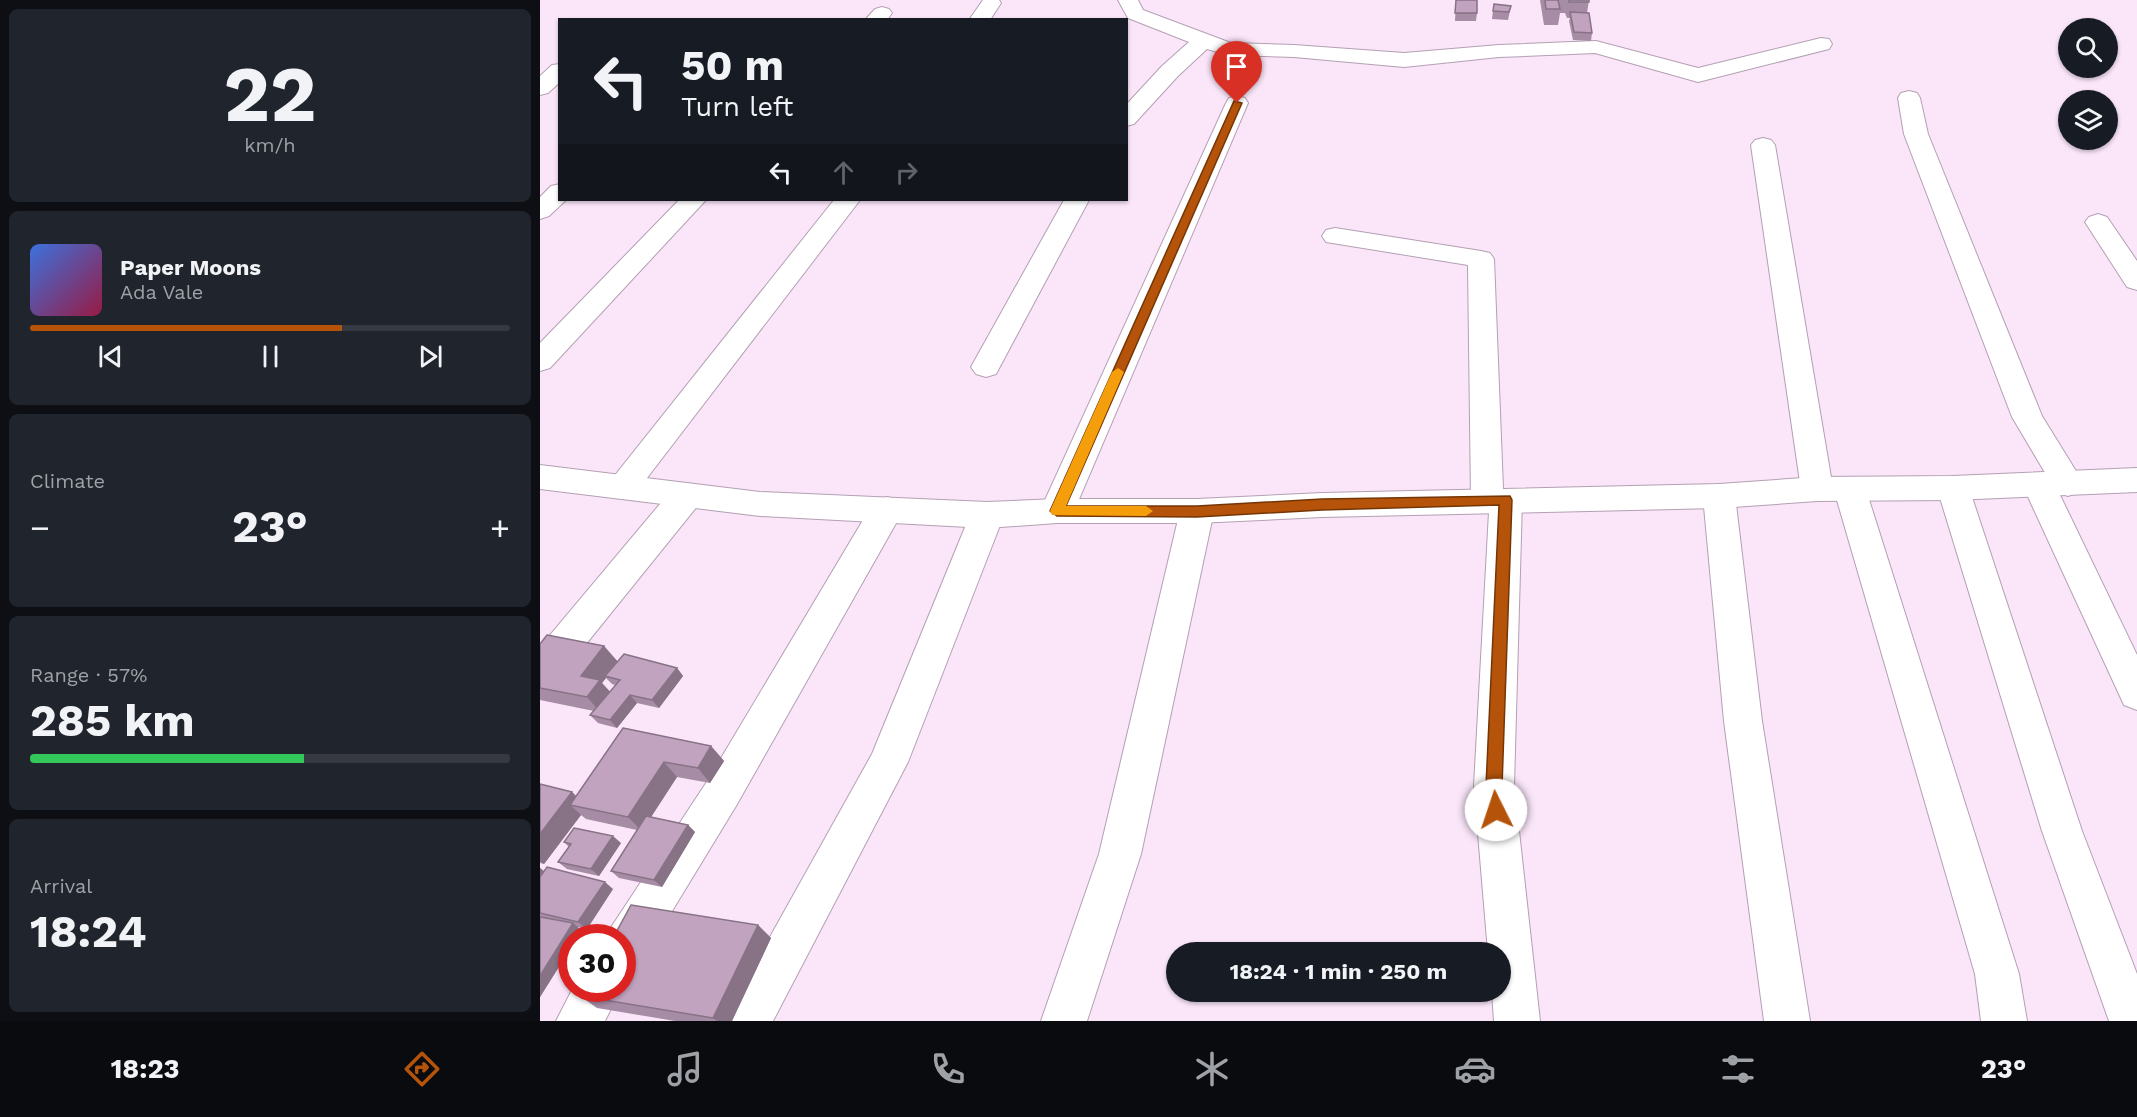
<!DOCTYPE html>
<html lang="en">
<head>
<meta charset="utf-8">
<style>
	body { margin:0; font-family:"Work Sans",sans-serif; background:#20242c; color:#f1f3f6; height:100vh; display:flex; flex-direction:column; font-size:22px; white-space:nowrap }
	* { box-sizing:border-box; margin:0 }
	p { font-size:20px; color:#9ea1a6 }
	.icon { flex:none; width:33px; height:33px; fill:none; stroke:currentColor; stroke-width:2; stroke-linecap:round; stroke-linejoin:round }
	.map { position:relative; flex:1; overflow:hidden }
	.details { display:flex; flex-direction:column; gap:9px; padding:9px; background:#0d0f14; width:540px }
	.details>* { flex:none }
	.banner { position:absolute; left:18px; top:18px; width:570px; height:183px; border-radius:0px; box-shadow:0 2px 4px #0004; background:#171b24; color:#f1f3f6; overflow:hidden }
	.controls { position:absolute; left:1518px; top:18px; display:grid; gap:12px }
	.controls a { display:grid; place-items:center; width:60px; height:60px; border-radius:50%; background:#171b24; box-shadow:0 2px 4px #0004; font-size:30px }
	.speed { position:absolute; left:18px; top:924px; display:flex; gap:12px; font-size:30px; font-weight:700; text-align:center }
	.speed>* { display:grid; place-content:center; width:78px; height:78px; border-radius:50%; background:#171b24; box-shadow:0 2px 4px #0004; line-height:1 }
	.speed .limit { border:9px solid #d22; background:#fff; color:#111 }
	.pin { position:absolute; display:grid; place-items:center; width:51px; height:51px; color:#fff; margin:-62px -26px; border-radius:50% 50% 50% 0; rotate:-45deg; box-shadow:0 0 6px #0007 }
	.pin .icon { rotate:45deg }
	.me { position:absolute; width:66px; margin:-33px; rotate:356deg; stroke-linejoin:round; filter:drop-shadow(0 0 4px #0008) }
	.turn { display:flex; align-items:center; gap:21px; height:126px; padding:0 24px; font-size:27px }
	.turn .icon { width:78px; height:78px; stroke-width:2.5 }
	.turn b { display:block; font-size:42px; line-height:51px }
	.lanes { display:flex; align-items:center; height:57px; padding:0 24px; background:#0003; justify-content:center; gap:30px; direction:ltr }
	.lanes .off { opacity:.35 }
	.big { font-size:45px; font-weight:700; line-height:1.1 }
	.details .card { flex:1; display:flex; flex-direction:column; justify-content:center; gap:9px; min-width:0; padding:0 21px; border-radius:9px; background:#20242c }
	.details .dial { align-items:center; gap:0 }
	.dial b { font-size:78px; line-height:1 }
	.song { display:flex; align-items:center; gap:18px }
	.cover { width:72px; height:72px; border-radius:9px; background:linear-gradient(135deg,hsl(220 70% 55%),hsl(340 70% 35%)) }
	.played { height:6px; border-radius:3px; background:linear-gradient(90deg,#b45309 65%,#363941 65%) }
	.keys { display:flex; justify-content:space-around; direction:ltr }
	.heat { display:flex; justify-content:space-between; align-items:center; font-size:33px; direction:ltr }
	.charge { height:9px; border-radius:4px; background:linear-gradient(90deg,#34c759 57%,#363941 0) }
	.trip { position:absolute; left:626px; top:942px; width:345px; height:60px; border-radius:30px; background:#171b24; box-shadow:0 2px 4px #0004; font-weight:700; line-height:60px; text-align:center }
	.tabs { display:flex; height:96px; justify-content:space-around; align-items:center; background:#090b0e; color:#9ea1a6 }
	.tabs .icon { width:42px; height:42px }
	.tabs .current { color:#b45309 }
	.tabs b { font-size:27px; color:#f1f3f6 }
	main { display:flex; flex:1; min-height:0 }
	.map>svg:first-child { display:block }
</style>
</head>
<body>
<main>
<section class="details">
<div class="card dial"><b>22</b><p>km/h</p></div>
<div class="card">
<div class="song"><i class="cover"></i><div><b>Paper Moons</b><p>Ada Vale</p></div></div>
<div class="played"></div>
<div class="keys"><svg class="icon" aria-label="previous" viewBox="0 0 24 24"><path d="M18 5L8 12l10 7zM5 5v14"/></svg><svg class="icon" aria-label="pause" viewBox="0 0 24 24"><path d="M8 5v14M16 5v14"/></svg><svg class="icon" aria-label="next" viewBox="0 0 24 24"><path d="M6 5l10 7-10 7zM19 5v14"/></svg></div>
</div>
<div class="card"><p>Climate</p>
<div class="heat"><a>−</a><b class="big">23°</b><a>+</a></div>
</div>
<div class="card"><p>Range · 57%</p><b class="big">285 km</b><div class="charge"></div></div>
<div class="card"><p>Arrival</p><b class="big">18:24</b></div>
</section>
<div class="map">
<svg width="1597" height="1021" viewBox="0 0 1597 1021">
	<rect width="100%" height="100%" fill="#fae5f9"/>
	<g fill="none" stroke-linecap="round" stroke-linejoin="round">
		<g stroke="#b4a0b3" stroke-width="2">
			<path id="street" d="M 443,0 L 459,0 L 461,3 L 450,20 L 429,20 Z
				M 578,0 L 598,0 L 603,10 L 691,43 L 754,45 L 864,53 L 959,45 L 1056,41 L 1158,68 L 1281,38 L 1289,39 L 1292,44 L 1289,49 L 1158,82 L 1055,53 L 959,57 L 864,67 L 754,57 L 688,55 L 667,49 L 638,76 L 594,124 L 586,126 L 586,105 L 622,66 L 649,42 L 588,18 Z
				M 342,7 L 349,9 L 352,13 L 347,20 L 325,20 L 335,9 Z
				M 20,64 L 20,82 L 8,93 L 0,95 L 0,76 L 12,65 Z
				M 1369,91 L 1377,93 L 1380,98 L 1388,134 L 1502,416 L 1544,484 L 1539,492 L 1528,496 L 1519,493 L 1597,655 L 1597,710 L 1584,705 L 1483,486 L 1488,478 L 1499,474 L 1507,476 L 1472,417 L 1364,134 L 1358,98 L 1361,93 Z
				M 697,96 L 705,98 L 708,103 L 534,511 L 529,520 L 517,523 L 505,520 L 500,511 L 686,103 L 689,98 Z
				M 1223,138 L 1231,140 L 1235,145 L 1293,489 L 1288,498 L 1277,501 L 1266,498 L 1261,489 L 1211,145 L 1215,140 Z
				M 20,184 L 20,200 L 26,200 L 9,216 L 0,219 L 0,197 L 11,186 Z
				M 139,200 L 166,200 L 10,368 L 0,371 L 0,343 Z
				M 294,200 L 320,200 L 94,495 L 83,499 L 72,495 L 67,487 L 72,479 Z
				M 524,200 L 549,200 L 456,374 L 446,377 L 436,374 L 431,367 Z
				M 1558,214 L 1567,217 L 1597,261 L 1597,290 L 1587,287 L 1545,222 L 1549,217 Z
				M 795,228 L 941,251 L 950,253 L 954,259 L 963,489 L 978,491 L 982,500 L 974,786 L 1000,1021 L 954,1021 L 952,992 L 960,992 L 960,952 L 948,952 L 934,786 L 949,512 L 935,509 L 931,500 L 928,265 L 786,242 L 782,236 L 786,230 Z
				M 1413,476 L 1424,479 L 1429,488 L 1542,831 L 1597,974 L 1597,1021 L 1569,1021 L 1502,831 L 1397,488 L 1402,479 Z
				M 1310,478 L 1321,481 L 1326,490 L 1479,974 L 1487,1021 L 1441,1021 L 1435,974 L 1294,490 L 1299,481 Z
				M 147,483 L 159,486 L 163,495 L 159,504 L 13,685 L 0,690 L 0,647 L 135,486 Z
				M 1179,484 L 1191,487 L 1195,496 L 1222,721 L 1270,1021 L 1224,1021 L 1184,721 L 1163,496 L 1167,487 Z
				M 347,497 L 359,500 L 363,509 L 359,518 L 196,806 L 98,967 L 82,973 L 82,938 L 66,938 L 66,935 L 168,780 L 335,500 Z
				M 657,499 L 669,502 L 674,511 L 601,854 L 547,1021 L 501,1021 L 559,854 L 640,511 L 645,502 Z
				M 447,502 L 459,506 L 464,515 L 368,762 L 233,1021 L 185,1021 L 192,1005 L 332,754 L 430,515 L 435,506 Z
				M 33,988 L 81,988 L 65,1021 L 16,1021 Z"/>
		</g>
		<g stroke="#b4a0b3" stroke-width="2">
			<path id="secondary" d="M 0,465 L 220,492 L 447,502 L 517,499 L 657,499 L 782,493 L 1179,484 L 1277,477 L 1413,476 L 1597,468 L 1597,492 L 1413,500 L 1277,501 L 1179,508 L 782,517 L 657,523 L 517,523 L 447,528 L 220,516 L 0,489 Z"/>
		</g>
		<use href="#street" fill="#fff" fill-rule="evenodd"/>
		<use href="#secondary" fill="#fff" fill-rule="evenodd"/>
	</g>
	<path fill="#a68ca4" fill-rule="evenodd" d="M 916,0 L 937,13 L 936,21 L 915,21 Z
		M 1000,0 L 1049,0 L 1047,13 L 1052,33 L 1051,41 L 1033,40 L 1029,21 L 1030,18 L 1027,18 L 1025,13 L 1020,13 L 1018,25 L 1004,25 Z
		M 971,6 L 968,20 L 952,19 L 953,11 Z
		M 0,644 L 64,646 L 77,661 L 137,668 L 143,676 L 119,708 L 97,703 L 77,728 L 58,723 L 50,715 L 54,711 L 0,700 ZM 66,678 L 72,684 L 75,685 L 70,692 L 62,683 Z
		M 83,728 L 171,746 L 184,761 L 170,783 L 137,777 L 111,817 L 148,825 L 155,832 L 122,887 L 79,878 L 71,871 L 97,830 L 46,819 L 41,815 L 4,864 L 0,863 L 0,784 L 32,792 L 36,796 Z
		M 24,842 L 81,843 L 59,876 L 27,869 L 18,862 L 29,847 Z
		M 0,868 L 4,871 L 73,889 L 47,929 L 37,927 L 41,930 L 32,938 L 32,946 L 0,997 Z
		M 218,925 L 231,938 L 192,1021 L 135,1021 L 57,1008 L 40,996 Z"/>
	<path fill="#877286" d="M 64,646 L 78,662 L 65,676 L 66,678 L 62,683 L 74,696 L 61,713 L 47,697 L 41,676 Z
		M 137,668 L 143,676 L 119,708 L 112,700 Z
		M 90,695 L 97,703 L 77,728 L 70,720 Z
		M 171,746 L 184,761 L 170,783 L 158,768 Z
		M 124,762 L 137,777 L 102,831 L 88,817 Z
		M 32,792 L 47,807 L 30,805 L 41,815 L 4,864 L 0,861 L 0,834 Z
		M 148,825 L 155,832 L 122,887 L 114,880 Z
		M 73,836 L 81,843 L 59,876 L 51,869 Z
		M 0,868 L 7,874 L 0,883 Z
		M 65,882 L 73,889 L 47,929 L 38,922 Z
		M 33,923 L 41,930 L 37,938 L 32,938 L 32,946 L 0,997 L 0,976 Z
		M 218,925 L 231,938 L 192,1021 L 177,1021 L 173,1018 Z"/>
	<path fill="#c1a3bf" stroke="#877286" stroke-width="1.5" d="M 916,0 L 937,0 L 937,13 L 915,13 Z
		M 1005,0 L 1018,0 L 1020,9 L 1006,9 Z
		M 1029,0 L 1049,0 L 1049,2 L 1029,2 Z
		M 954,4 L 971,6 L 969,12 L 953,11 Z
		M 1030,12 L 1049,13 L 1052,33 L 1034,32 Z
		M 7,635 L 64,646 L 41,676 L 60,680 L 47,697 L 0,688 L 0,644 Z
		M 84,654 L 137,668 L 112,700 L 90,695 L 70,720 L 50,715 L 80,680 L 65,676 Z
		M 83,728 L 171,746 L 158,768 L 124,762 L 88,817 L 30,805 Z
		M 0,784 L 32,792 L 0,834 Z
		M 106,816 L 148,825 L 114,880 L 71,871 Z
		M 34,828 L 73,836 L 51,869 L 18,862 L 31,844 L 24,842 Z
		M 7,867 L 65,882 L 38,922 L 0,913 L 0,877 Z
		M 91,905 L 218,925 L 173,1018 L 40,996 L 44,988 L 82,988 L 82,938 L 73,938 Z
		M 0,917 L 33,923 L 0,976 Z"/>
	<path fill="#b45309" stroke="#753606" stroke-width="1.5" d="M 694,101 L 702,103 L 526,506 L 657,506 L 782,499 L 970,496 L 972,500 L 962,786 L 964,810 L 962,815 L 956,817 L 950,815 L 946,786 L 959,505 L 782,510 L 657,517 L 517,516 L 510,511 Z"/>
	<path fill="#f59e0b" d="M 578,368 L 584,372 L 526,506 L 606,506 L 613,511 L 606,516 L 512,515 L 510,511 L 572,372 Z"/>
</svg>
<div class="controls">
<a><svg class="icon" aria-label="search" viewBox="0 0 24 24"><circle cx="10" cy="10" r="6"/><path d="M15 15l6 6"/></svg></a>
<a><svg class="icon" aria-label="layers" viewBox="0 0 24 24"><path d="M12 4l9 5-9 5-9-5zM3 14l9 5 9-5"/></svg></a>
</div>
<div class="speed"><div class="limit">30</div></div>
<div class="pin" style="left:697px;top:103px;background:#d93025"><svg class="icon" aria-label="arrive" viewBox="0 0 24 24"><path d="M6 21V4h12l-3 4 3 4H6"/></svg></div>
<svg class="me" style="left:956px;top:810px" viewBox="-20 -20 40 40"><circle r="19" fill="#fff"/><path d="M0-13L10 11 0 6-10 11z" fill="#b45309"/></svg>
<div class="trip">18:24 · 1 min · 250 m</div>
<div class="banner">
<div class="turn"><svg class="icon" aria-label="left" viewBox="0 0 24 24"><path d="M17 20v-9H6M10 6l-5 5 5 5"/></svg><div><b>50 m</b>Turn left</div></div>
<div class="lanes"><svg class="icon" aria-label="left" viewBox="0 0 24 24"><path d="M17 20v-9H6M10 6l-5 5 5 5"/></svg><svg class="icon off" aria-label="ahead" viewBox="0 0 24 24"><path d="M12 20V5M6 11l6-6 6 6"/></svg><svg class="icon off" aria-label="right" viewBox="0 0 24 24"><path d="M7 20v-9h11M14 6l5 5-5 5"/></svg></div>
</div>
</div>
</main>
<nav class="tabs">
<b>18:23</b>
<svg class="icon current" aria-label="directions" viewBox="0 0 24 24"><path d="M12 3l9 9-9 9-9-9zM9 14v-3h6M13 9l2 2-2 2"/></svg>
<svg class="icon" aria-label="music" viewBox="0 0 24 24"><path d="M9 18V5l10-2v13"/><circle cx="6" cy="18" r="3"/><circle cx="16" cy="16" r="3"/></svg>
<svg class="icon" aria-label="phone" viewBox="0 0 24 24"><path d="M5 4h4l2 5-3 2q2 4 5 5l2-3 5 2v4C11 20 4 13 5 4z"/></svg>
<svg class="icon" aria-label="climate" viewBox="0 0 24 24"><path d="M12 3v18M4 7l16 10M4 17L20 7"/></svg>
<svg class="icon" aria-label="car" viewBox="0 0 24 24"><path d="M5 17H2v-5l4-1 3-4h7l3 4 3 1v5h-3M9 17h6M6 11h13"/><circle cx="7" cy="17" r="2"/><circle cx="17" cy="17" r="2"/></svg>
<svg class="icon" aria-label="filters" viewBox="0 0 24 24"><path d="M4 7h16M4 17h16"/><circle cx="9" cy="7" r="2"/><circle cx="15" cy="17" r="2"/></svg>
<b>23°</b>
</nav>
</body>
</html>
